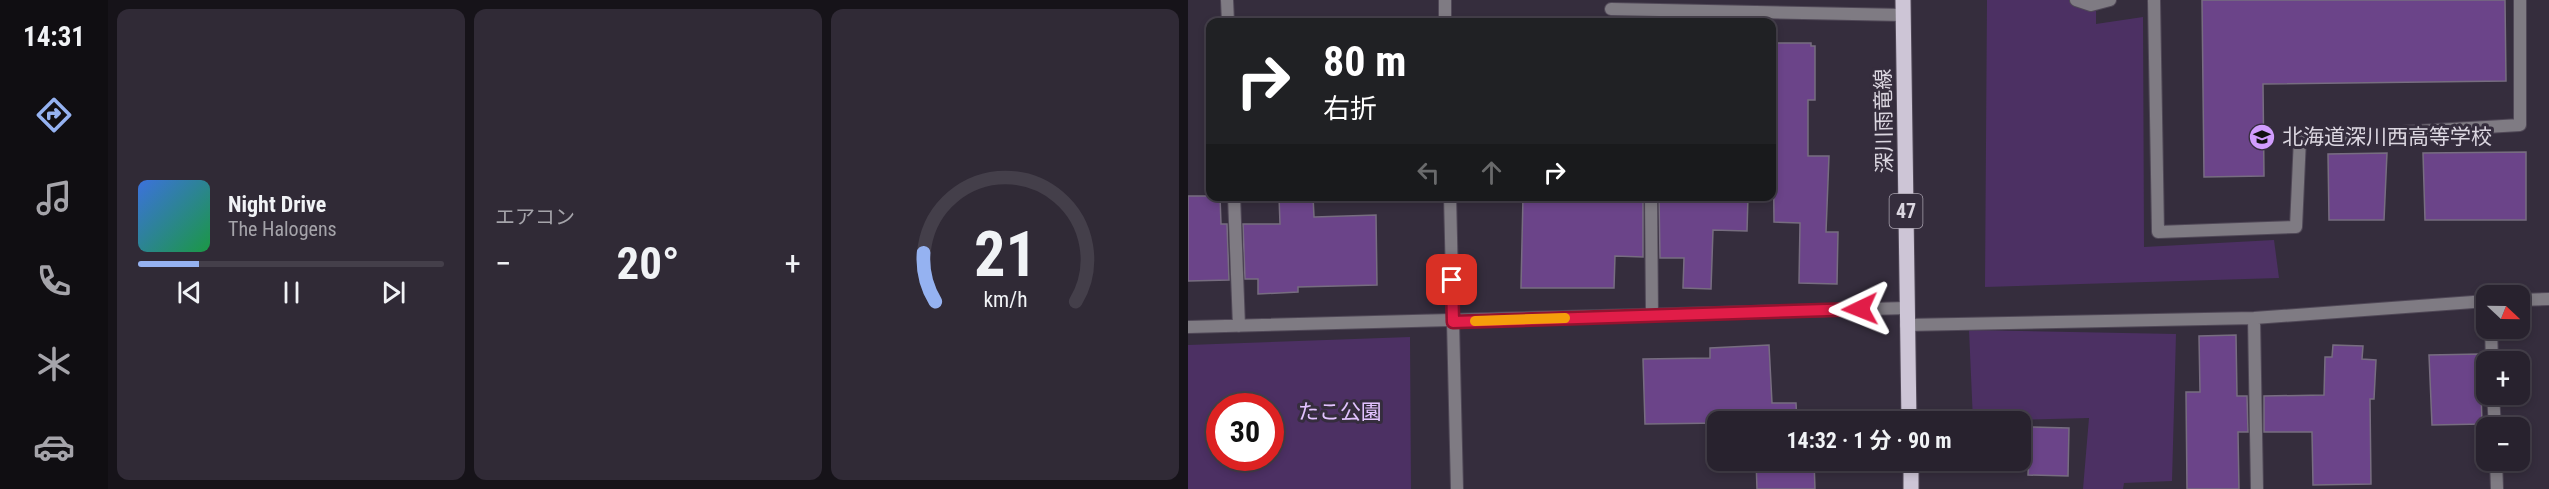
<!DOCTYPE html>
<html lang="ja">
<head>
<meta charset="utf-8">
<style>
	body { margin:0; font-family:"Roboto Condensed","Noto Sans JP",sans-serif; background:#302a36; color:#f1f3f6; height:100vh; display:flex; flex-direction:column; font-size:22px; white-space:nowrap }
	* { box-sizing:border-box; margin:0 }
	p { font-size:20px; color:#a5a4aa }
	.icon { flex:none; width:33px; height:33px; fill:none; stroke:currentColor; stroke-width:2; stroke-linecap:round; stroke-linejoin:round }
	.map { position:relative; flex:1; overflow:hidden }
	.details { display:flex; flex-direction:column; gap:9px; padding:9px; background:#161319; width:1080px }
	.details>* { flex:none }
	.top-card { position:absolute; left:18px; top:18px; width:570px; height:183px; border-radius:12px; box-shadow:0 3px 9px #0003,0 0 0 2px #443f4a; background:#202124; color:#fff; overflow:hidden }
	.needle { width:39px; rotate:112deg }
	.fabs { position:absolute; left:1288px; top:285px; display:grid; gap:12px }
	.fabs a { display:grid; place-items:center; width:54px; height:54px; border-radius:12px; background:#28222e; box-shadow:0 3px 9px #0003,0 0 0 2px #443f4a; font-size:30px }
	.speed { position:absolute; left:18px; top:393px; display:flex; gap:12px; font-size:30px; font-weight:700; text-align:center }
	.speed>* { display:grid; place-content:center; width:78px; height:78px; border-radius:50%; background:#28222e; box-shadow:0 3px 9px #0003,0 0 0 2px #443f4a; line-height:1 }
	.speed .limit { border:9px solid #d22; background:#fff; color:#111 }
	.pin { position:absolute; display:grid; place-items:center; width:51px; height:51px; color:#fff; margin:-26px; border-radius:12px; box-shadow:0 3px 9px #0006 }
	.me { position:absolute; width:66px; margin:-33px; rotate:268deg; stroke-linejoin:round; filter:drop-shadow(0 0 4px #0008) }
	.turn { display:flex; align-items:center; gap:21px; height:126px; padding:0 18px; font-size:27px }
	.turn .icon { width:78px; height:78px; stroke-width:2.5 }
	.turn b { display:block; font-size:42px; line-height:51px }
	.lanes { display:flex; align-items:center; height:57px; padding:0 18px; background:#0003; justify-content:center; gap:30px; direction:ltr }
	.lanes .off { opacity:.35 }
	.big { font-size:45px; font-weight:700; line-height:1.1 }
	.details .widget { flex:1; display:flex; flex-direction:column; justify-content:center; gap:9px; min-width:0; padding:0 21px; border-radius:12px; background:#302a36 }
	.details .dial { align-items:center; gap:0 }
	.dial svg { height:156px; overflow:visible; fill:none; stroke:#443f4a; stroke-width:7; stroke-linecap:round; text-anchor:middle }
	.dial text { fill:#f1f3f6; stroke:none }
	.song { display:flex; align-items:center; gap:18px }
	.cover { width:72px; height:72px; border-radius:9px; background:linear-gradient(135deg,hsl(220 70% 55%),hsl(140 70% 35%)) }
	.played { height:6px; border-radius:3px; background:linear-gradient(90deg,#95b2f1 20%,#443f4a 20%) }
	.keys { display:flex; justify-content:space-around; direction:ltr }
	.heat { display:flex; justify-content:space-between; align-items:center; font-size:33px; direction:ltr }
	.details .tiles { flex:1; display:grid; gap:9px; grid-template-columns:repeat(3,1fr) }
	.trip { position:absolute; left:519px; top:411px; width:324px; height:60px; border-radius:12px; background:#28222e; box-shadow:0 3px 9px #0003,0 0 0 2px #443f4a; font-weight:700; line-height:60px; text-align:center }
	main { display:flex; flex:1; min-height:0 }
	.menu { display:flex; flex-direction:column; width:108px; justify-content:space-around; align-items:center; background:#100e12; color:#a5a4aa }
	.menu .icon { width:42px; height:42px }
	.menu .current { color:#95b2f1 }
	.menu b { font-size:27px; color:#f1f3f6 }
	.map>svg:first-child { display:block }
</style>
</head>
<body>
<main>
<nav class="menu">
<b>14:31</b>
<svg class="icon current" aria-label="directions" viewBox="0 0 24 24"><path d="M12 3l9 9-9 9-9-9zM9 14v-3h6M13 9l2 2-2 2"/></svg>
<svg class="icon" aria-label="music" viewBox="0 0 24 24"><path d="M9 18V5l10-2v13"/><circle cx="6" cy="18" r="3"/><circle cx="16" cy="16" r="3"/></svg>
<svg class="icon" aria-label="phone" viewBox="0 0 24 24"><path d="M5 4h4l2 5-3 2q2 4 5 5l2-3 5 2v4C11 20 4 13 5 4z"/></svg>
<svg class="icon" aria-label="climate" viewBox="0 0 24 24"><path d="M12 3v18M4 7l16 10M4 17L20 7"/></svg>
<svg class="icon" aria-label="car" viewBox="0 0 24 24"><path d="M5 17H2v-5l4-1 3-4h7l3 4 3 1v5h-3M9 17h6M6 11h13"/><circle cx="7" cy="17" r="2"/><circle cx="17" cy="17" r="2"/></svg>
</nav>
<section class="details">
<div class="tiles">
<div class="widget">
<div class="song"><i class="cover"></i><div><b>Night Drive</b><p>The Halogens</p></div></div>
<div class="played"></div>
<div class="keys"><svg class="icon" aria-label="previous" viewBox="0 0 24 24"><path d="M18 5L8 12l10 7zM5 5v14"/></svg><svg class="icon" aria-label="pause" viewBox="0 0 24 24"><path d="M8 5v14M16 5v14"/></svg><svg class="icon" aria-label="next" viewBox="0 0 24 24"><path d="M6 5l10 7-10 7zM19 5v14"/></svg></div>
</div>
<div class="widget"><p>エアコン</p>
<div class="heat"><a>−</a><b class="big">20°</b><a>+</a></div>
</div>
<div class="widget dial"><svg viewBox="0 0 100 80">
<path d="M14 69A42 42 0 1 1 86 69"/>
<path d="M14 69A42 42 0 0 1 8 44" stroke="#95b2f1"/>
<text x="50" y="56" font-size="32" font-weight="700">21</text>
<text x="50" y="72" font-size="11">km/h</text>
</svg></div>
</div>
</section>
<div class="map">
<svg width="1361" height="489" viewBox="0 0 1361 489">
	<rect width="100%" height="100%" fill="#352d3d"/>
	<path fill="#4c3063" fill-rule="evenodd" d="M 799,0 L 908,0 L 908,24 L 955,17 L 956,247 L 1086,240 L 1091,278 L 797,287 Z
		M 781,330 L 988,334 L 984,481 L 936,483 L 935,489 L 895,489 L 901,418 L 785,421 Z
		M 222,337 L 223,489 L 0,489 L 0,345 ZM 32,406 L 82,406 L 82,458 L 32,458 Z"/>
	<path fill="#6b4489" stroke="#776d80" stroke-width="1.5" d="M 1014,0 L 1317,0 L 1318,81 L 1075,84 L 1076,176 L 1016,177 Z
		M 588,43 L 623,43 L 623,46 L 627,46 L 627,100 L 620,100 L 620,156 L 641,156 L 638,232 L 650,232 L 649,284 L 611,283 L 612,223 L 586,222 L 585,113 L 589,113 Z
		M 1338,152 L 1338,220 L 1237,220 L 1235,153 Z
		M 1199,153 L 1196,220 L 1141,220 L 1140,154 Z
		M 0,196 L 32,196 L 33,224 L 39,224 L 41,280 L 0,281 Z
		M 91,196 L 125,196 L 126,217 L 188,215 L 189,285 L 110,287 L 110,292 L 70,294 L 70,279 L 57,279 L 55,224 L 92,224 Z
		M 335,196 L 455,196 L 455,257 L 427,256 L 426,288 L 333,288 Z
		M 471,196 L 560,196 L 559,231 L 525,230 L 523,289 L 495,288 L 496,258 L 472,258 Z
		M 1048,335 L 1049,396 L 1059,396 L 1060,432 L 1050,432 L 1051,489 L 999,489 L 998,392 L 1012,392 L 1011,336 Z
		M 581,345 L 584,403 L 608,403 L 609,422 L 457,424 L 455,359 L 522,358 L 522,348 Z
		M 1145,345 L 1175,346 L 1174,359 L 1188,360 L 1186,399 L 1182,399 L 1183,484 L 1125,485 L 1124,432 L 1076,432 L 1076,396 L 1136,395 L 1137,357 L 1144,357 Z
		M 1292,354 L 1294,424 L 1244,425 L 1241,355 Z
		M 842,427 L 881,428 L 880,476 L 840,475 Z
		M 568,460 L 626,460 L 627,489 L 569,489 Z"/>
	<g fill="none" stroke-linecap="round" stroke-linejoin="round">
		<g stroke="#504857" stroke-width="14">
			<path id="service" d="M 888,0 L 903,5 L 922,0
				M 966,0 L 970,232 L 1108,227 L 1112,138 L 1332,125 L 1332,0
				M 423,9 L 715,15
				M 463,196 L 464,315"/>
		</g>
		<g stroke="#504857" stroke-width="14">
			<path id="minor" d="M 39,0 L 40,22
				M 46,196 L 51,326
				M 1332,300 L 1361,299
				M 1066,318 L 1069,489
				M 718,325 L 1066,318 L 1299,301
				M 0,327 L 719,308
				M 1303,328 L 1304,362
				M 1305,394 L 1307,428
				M 1308,460 L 1309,489"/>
		</g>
		<g stroke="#504857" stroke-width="14">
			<path id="tertiary" d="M 257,0 L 257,22
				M 262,196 L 269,489"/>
		</g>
		<g stroke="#504857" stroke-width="17">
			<path id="primary" d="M 715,0 L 721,422
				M 723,460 L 723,489"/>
		</g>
		<use href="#service" stroke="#7f7b83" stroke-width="12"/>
		<use href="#minor" stroke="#7f7b83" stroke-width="12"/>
		<use href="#tertiary" stroke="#7f7b83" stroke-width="12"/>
		<use href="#primary" stroke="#cdc5d6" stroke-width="15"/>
	</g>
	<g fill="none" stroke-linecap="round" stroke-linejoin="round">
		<g stroke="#92132f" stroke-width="15">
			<path id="route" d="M 264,280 L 265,322 L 672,309"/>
		</g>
		<use href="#route" stroke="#e11d48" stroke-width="10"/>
		<path stroke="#f59e0b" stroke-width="10" d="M 287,321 L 377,318"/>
	</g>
	<defs>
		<g id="school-disc" transform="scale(1.35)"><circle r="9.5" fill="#d19dfe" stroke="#352d3d"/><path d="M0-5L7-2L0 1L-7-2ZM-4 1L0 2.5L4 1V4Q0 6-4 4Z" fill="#111"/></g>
	</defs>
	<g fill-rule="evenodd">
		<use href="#school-disc" x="1074" y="137"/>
	</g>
	<g text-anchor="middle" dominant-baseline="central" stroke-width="6" stroke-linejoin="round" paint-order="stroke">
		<rect fill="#352d3d" stroke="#a9a3af" stroke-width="1.5" x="701.5" y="194" width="33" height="34" rx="4.5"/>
		<g font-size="20" font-weight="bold" fill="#dbd6e0">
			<text x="718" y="211">47</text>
		</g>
		<g font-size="21" fill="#dbd6e0" stroke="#352d3d">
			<text transform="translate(696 121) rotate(-91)">深川雨竜線</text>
		</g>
		<g font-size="21" fill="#dbd6e0" stroke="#352d3d" text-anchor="start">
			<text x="1094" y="137">北海道深川西高等学校</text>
		</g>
		<g font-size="21" fill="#e2c3ff" stroke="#352d3d">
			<text x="152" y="412">たこ公園</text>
		</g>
	</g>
</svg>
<div class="fabs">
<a><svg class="needle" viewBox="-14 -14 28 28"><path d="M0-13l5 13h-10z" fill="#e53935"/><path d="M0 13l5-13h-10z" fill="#a5a4aa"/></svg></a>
<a>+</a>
<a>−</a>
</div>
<div class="speed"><div class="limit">30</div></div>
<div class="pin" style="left:264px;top:280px;background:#d93025"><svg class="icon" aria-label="arrive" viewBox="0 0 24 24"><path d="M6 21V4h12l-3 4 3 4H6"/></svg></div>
<svg class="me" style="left:672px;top:309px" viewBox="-20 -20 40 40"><path d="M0-17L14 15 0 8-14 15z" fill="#e11d48" stroke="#fff" stroke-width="4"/></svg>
<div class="trip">14:32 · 1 分 · 90 m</div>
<div class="top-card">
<div class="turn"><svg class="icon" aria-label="right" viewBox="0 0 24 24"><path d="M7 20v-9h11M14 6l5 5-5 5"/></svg><div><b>80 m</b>右折</div></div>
<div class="lanes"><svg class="icon off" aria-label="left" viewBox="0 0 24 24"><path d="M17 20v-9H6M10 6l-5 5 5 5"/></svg><svg class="icon off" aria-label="ahead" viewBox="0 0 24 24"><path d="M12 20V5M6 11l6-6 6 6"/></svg><svg class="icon" aria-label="right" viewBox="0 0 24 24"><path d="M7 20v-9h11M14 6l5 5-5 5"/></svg></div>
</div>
</div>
</main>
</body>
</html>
